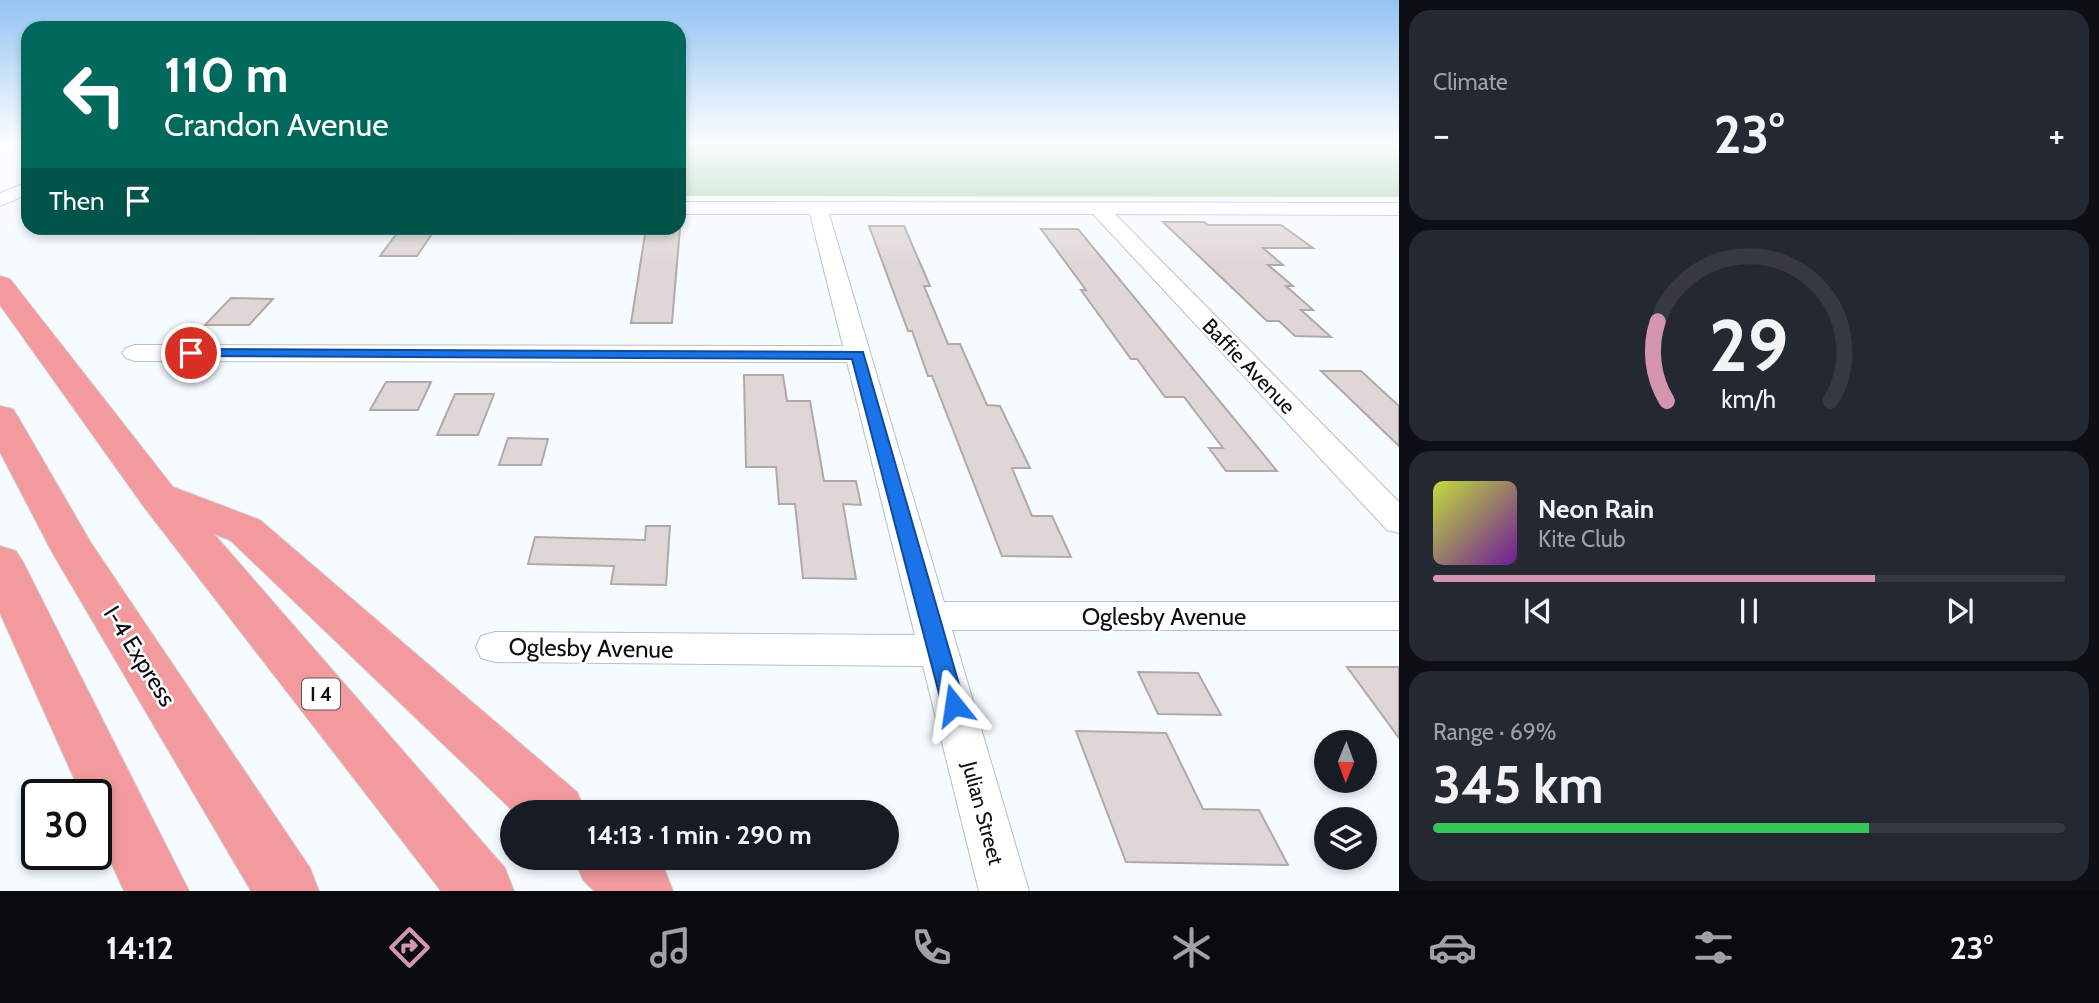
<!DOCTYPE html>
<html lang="en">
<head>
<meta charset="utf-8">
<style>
	body { margin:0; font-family:Cabin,sans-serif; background:#242831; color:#f1f3f6; height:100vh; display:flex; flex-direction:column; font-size:26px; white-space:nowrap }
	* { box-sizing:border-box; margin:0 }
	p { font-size:23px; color:#9ea1a6 }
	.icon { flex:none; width:38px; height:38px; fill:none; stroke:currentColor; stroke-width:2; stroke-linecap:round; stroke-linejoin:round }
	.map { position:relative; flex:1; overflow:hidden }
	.sheet { display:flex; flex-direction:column; gap:10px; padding:10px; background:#0d0f14; width:700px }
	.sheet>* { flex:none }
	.guide { position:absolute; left:21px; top:21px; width:665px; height:214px; border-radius:21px; box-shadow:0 4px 10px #0003; background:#00695c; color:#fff; overflow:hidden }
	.needle { width:46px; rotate:181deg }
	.fabs { position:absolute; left:1314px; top:730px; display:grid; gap:14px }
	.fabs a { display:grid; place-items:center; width:63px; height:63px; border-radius:50%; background:#171b24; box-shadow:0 4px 10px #0003; font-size:35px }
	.speed { position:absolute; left:21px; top:779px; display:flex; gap:14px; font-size:35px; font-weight:700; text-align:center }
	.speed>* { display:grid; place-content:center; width:91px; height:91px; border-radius:50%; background:#171b24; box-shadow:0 4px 10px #0003; line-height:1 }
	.speed .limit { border:4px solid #111; border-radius:10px; background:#fff; color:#111 }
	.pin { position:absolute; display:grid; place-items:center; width:60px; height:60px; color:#fff; margin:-30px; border:4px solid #fff; border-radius:50%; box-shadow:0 2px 7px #0007 }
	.me { position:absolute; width:77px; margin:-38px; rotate:345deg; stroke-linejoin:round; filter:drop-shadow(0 0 5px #0008) }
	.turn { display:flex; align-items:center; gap:24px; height:147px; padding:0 28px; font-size:32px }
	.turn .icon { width:91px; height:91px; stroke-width:2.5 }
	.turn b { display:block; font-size:49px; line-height:60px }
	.then { display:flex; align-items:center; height:66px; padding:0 28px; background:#0003; gap:14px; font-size:26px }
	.big { font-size:52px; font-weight:700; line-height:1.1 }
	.sheet .card { flex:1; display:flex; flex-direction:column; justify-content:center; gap:10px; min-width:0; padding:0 24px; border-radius:21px; background:#242831 }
	.sheet .dial { align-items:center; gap:0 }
	.dial svg { height:182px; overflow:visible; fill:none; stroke:#363941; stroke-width:7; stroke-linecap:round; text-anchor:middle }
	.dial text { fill:#f1f3f6; stroke:none }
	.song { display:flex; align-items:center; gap:21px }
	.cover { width:84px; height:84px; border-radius:10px; background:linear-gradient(135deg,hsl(70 70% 55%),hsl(280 70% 35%)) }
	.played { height:7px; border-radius:4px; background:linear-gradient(90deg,#d495af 70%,#363941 70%) }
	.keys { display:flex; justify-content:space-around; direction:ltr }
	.heat { display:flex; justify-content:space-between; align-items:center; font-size:38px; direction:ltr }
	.charge { height:10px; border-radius:5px; background:linear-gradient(90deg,#34c759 69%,#363941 0) }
	.trip { position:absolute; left:500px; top:800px; width:399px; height:70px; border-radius:35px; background:#171b24; box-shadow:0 4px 10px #0003; font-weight:700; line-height:70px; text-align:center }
	.tab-bar { display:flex; height:112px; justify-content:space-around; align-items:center; background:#090b0e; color:#9ea1a6 }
	.tab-bar .icon { width:49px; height:49px }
	.tab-bar .on { color:#d495af }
	.tab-bar b { font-size:32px; color:#f1f3f6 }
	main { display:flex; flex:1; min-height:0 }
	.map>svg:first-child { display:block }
</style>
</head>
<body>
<main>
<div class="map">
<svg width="1399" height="891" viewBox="0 0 1399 891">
	<rect width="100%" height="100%" fill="#f6fbff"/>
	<path fill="#add4b1" d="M 679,141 L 1399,141 L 1399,197 L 679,196 Z"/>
	<path fill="#dfd7d5" stroke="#b1a9a7" stroke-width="2" d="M 1163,222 L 1204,222 L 1208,225 L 1281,225 L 1313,248 L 1263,248 L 1283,265 L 1268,265 L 1293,286 L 1286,286 L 1313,310 L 1301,310 L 1331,337 L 1295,336 L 1279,321 L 1267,321 Z
		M 869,226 L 904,226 L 930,286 L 924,286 L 948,344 L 960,344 L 987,405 L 1000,406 L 1030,468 L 1012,468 L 1032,516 L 1052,516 L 1071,557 L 1002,556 L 932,376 L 928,376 L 912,331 L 908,331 Z
		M 401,228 L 436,228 L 417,256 L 380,256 Z
		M 646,228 L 680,228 L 672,323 L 631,323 Z
		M 1041,229 L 1078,229 L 1277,471 L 1226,471 L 1209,448 L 1223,448 L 1184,397 L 1165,397 L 1137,359 L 1131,359 L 1081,290 L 1086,290 Z
		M 231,298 L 273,299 L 249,325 L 205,325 Z
		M 1321,371 L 1361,371 L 1399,406 L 1399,446 Z
		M 744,375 L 783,375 L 787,401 L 810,401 L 824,481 L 856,481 L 861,505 L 843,504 L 856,579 L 803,578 L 795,504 L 779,504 L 776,467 L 746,467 Z
		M 386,382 L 431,382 L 418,410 L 370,410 Z
		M 455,394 L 494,394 L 478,435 L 437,435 Z
		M 508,438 L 548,439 L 541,465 L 499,465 Z
		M 646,526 L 670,526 L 666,585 L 611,584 L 614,566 L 528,564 L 535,537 L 645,540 Z
		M 1347,667 L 1399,667 L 1399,738 Z
		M 1138,672 L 1198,673 L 1221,715 L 1158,714 Z
		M 1076,731 L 1166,733 L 1203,809 L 1259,810 L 1288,865 L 1126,862 Z"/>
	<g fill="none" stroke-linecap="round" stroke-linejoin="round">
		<g stroke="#b9bfc4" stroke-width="2">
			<path id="minor" d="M 28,182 L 28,194 L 0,206 L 0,193 Z
				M 679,202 L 1399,203 L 1399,215 L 1115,214 L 1399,502 L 1399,533 L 1387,530 L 1093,214 L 829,214 L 944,602 L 1399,602 L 1399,630 L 952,630 L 1029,891 L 979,891 L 923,666 L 495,662 L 481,658 L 476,647 L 481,636 L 495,632 L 915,635 L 847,362 L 135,361 L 126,358 L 122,353 L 126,348 L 135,345 L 843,346 L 810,214 L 679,214 Z"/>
		</g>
		<g stroke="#d3d4d4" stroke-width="2">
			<path id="motorway" d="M 0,276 L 10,279 L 173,487 L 260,520 L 577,792 L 586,812 L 514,812 L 230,540 L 214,534 L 505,868 L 514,891 L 441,891 L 144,507 L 0,305 Z
				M 0,406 L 13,409 L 18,417 L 91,543 L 310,868 L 319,891 L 251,891 L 52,552 L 0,452 Z
				M 0,546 L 16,551 L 23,562 L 189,891 L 124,891 L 96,829 L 96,794 L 81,794 L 0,613 Z
				M 574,858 L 652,858 L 664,868 L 673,891 L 594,891 L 583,880 Z"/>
		</g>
		<use href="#minor" fill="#fff" fill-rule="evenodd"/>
		<use href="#motorway" fill="#f29a9e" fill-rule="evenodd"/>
	</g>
	<linearGradient id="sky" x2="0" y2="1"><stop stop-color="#93c4f1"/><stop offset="0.53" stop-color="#fbfdff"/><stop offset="1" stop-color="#fbfdff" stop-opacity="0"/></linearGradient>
	<rect width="1399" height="266" fill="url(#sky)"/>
	<path fill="#1a73e8" stroke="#114b97" stroke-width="2" d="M 191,349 L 863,352 L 965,705 L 961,711 L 954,714 L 946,711 L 942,705 L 852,359 L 186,356 L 186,350 Z"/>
	<g text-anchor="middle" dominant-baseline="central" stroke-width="5" stroke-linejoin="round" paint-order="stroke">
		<rect fill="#fff" stroke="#565758" stroke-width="2" x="302" y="678.5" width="38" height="31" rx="5"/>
		<g font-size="19" font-weight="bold" fill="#0d0f11">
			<text x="321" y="694">I 4</text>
		</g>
		<g font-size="21" fill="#0d0f11" stroke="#fff">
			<text transform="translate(1249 366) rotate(46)">Baffie Avenue</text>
			<text transform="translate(983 813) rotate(75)">Julian Street</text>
		</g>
		<g font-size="24" fill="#0d0f11" stroke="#fff">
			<text x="1164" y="616">Oglesby Avenue</text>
			<text transform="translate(591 648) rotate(1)">Oglesby Avenue</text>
			<text transform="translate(140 656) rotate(58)">I-4 Express</text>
		</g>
	</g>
</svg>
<div class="fabs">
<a><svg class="needle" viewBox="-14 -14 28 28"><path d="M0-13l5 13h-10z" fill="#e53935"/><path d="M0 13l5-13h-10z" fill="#9ea1a6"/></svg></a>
<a><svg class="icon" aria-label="layers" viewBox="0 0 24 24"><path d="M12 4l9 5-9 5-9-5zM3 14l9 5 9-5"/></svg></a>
</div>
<div class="speed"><div class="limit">30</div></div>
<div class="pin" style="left:191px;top:353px;background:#d93025"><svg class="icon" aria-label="arrive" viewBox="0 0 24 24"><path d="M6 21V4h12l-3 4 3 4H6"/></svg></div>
<svg class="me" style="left:954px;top:705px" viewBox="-20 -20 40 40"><path d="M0-17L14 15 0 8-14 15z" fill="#1a73e8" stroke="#fff" stroke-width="4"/></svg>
<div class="trip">14:13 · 1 min · 290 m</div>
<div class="guide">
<div class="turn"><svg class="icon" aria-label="left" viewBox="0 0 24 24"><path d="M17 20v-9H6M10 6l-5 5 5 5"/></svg><div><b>110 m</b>Crandon Avenue</div></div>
<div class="then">Then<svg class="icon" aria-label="arrive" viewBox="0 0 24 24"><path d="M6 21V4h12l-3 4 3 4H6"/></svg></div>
</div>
</div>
<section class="sheet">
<div class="card"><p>Climate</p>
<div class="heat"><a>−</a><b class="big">23°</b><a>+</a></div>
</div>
<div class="card dial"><svg viewBox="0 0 100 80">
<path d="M14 69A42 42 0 1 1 86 69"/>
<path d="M14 69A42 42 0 0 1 10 34" stroke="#d495af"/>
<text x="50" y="56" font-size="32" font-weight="700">29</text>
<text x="50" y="72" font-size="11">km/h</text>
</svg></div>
<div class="card">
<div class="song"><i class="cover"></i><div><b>Neon Rain</b><p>Kite Club</p></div></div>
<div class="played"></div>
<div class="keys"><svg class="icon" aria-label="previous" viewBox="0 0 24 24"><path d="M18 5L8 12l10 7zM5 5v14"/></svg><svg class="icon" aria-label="pause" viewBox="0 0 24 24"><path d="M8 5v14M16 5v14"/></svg><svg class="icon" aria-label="next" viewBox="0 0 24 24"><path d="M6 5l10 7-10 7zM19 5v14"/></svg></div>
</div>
<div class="card"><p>Range · 69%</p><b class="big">345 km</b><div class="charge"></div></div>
</section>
</main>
<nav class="tab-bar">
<b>14:12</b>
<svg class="icon on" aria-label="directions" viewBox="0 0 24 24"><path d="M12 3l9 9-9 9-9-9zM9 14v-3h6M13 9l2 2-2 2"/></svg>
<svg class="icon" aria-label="music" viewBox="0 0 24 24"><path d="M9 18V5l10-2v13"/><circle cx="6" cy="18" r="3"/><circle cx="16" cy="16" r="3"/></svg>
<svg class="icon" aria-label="phone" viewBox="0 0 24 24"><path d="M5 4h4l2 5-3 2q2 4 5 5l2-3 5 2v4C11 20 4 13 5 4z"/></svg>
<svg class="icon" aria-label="climate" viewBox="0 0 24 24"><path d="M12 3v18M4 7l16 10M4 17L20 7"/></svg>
<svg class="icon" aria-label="car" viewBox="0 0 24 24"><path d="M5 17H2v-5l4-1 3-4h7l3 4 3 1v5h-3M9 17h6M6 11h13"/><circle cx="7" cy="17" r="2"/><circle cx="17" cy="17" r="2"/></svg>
<svg class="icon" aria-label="filters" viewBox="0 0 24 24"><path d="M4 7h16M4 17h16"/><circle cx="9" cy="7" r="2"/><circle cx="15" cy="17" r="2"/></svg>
<b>23°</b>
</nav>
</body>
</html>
